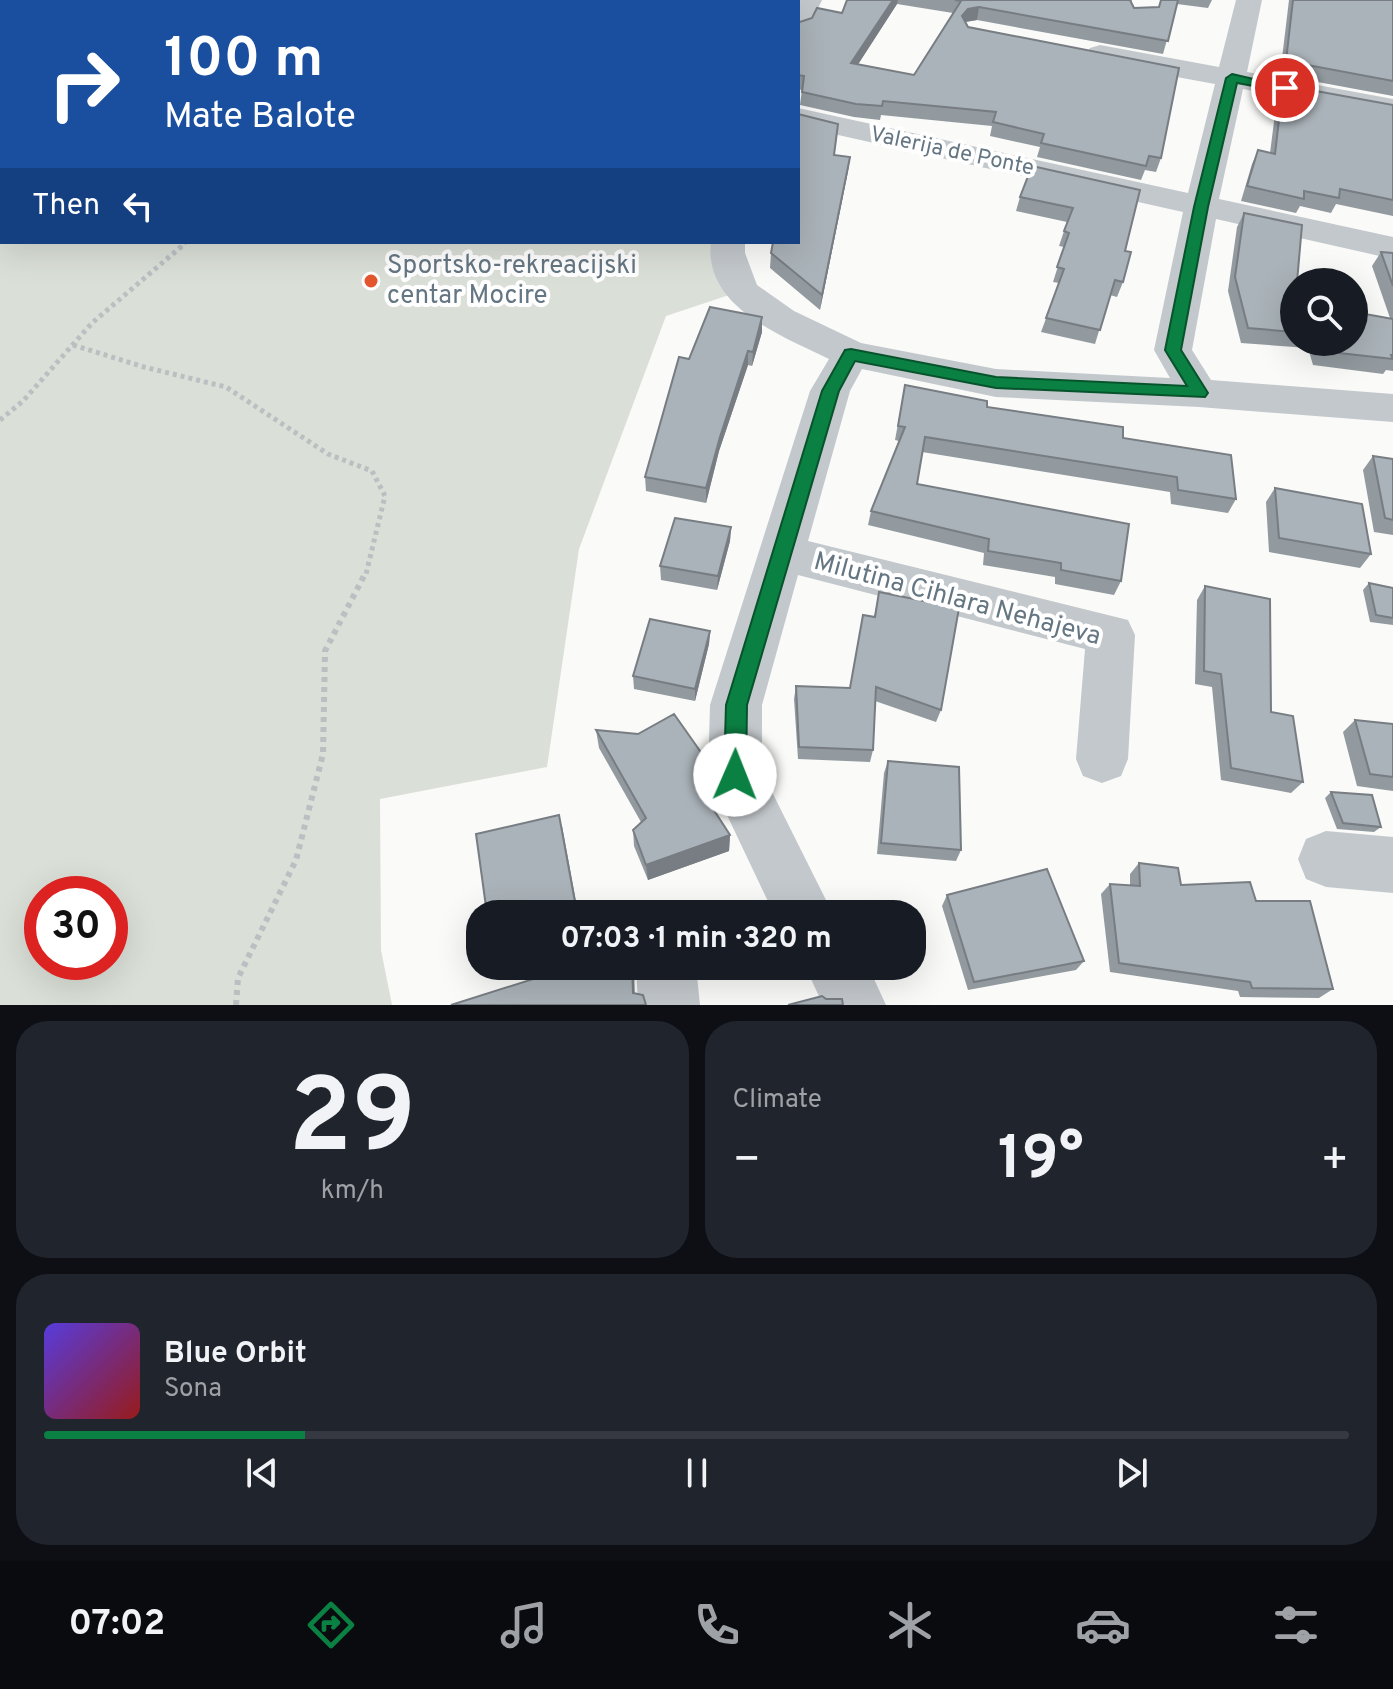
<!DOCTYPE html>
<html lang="en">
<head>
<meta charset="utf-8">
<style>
	body { margin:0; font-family:Overpass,sans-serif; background:#20242c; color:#f1f3f6; height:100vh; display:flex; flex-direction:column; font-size:30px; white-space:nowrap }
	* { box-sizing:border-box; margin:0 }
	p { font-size:26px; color:#9ea1a6 }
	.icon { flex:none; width:44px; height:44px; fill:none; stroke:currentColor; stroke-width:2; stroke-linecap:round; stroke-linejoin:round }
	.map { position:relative; height:1005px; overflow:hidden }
	.sheet { display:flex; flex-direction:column; gap:16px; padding:16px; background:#0d0f14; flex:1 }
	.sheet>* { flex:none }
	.top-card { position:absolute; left:0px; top:0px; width:800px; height:244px; box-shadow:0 8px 32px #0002; background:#1a4fa0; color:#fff; overflow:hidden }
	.controls { position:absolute; left:1280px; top:268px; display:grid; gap:16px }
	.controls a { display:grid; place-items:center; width:88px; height:88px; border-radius:50%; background:#171b24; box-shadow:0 8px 32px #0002; font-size:40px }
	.speed { position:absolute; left:24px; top:876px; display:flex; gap:16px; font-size:40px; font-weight:700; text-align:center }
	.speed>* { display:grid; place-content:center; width:104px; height:104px; border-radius:50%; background:#171b24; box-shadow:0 8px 32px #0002; line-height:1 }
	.speed .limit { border:12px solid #d22; background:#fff; color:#111 }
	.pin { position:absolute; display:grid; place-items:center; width:68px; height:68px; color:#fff; margin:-34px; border:4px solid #fff; border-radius:50%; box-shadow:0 2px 8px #0007 }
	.me { position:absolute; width:88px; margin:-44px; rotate:1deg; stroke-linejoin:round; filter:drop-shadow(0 0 6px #0008) }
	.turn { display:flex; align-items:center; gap:28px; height:168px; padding:0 32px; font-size:36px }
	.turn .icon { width:104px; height:104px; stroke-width:2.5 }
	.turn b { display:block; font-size:56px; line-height:68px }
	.then { display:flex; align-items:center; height:76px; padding:0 32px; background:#0003; gap:16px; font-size:30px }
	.big { font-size:60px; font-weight:700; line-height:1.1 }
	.sheet .tile { flex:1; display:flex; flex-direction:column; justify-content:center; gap:12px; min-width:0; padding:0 28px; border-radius:32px; background:#20242c }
	.sheet .dial { align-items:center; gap:0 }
	.dial b { font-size:104px; line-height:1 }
	.song { display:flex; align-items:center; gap:24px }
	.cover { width:96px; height:96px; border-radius:12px; background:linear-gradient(135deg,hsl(250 70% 55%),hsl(0 70% 35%)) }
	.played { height:8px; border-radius:4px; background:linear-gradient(90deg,#0b8043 20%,#363941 20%) }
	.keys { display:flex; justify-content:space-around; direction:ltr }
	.heat { display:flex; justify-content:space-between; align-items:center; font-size:44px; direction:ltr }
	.sheet .tiles { flex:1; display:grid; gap:16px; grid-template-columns:1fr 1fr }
	.tile:last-child { grid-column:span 2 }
	.trip { position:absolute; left:466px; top:900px; width:460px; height:80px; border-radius:32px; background:#171b24; box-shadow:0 8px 32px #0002; font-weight:700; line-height:80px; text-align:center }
	.tab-bar { display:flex; height:128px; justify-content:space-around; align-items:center; background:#090b0e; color:#9ea1a6 }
	.tab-bar .icon { width:56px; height:56px }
	.tab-bar .selected { color:#0b8043 }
	.tab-bar b { font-size:36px; color:#f1f3f6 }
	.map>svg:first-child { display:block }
</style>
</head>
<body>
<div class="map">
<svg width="1393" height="1005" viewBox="0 0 1393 1005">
	<rect width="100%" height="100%" fill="#fafaf8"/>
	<path fill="#dadfd7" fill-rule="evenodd" d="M 0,0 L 479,0 L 2,2 L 2,242 L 728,242 L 741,291 L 666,316 L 579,549 L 547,767 L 380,799 L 381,950 L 392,1005 L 0,1005 ZM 42,894 L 110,894 L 110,962 L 42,962 Z"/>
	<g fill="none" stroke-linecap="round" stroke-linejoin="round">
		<path stroke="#bbbfc2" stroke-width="3" stroke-dasharray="3 3" stroke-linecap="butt" d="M 180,248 L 187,242"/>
		<path stroke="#bbbfc2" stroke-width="5" stroke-dasharray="4 4" stroke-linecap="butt" d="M 73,345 L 144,367 L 226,387 L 328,454 L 372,471 L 385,496 L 366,574
			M 0,420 L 23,401 L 92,323 L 182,246"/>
		<path stroke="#bbbfc2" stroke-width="6" stroke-dasharray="5 5" stroke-linecap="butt" d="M 236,1005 L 238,978 L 296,860 L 323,754 L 325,651 L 366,572"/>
		<path fill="#c3c8cc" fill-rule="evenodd" d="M 292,0 L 320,0 L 321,2 L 293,2 Z
			M 796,0 L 822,0 L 808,30 L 798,32 Z
			M 1236,0 L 1262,0 L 1247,72 L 1393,99 L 1393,117 L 1243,89 L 1219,199 L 1393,237 L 1393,259 L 1216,219 L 1192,350 L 1211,380 L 1393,394 L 1393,422 L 1199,407 L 996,397 L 862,369 L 850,391 L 808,541 L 1128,620 L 1135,635 L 1128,759 L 1121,776 L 1102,783 L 1083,776 L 1076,759 L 1085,649 L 798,575 L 762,705 L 762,772 L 833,914 L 774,914 L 708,775 L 710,705 L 810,391 L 829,359 C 782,336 703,307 711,242 L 745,242 L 745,253 L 757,285 L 794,311 L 861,343 L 996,369 L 1170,378 L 1154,350 L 1183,212 L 798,126 L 798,108 L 1188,193 L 1215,84 L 1100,63 L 1090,60 L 1086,54 L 1090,48 L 1100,45 L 1219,67 Z
			M 1326,831 L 1393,837 L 1393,893 L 1326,887 L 1306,879 L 1298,859 L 1306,839 Z
			M 636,966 L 696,966 L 700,1005 L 638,1005 Z
			M 805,966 L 868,966 L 886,1005 L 823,1005 Z"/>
	</g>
	<path fill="#929a9f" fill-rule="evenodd" d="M 847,0 L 1132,0 L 1131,2 L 1134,8 L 1159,7 L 1161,0 L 1212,0 L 1208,8 L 1177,4 L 1163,54 L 977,20 L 965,22 L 968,27 L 1161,158 L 1156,172 L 1145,170 L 1141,180 L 1037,157 L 1040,147 L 990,136 L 992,126 L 881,115 L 880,120 L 854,117 L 800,105 L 802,90 L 798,89 L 798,21 L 800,22 L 842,13 ZM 897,4 L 953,13 L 914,75 L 858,64 Z
		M 1289,0 L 1393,0 L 1393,96 L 1280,75 Z
		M 1283,85 L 1393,105 L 1393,216 L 1336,204 L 1331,213 L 1300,206 L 1296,213 L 1241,201 L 1252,164 L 1258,150 L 1270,153 L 1277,98 Z
		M 834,155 L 850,157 L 848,171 L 820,310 L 770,268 L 771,253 Z
		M 1032,166 L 1125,251 L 1123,282 L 1117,297 L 1110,295 L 1095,344 L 1041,332 L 1059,283 L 1053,282 L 1064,247 L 1059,246 L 1067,222 L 1016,211 L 1020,197 Z
		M 1244,213 L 1294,282 L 1294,342 L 1354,342 L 1390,318 L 1372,266 L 1381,252 L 1393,253 L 1393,371 L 1386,370 L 1383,374 L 1313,365 L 1308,348 L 1241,343 L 1228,291 L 1237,227 Z
		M 762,317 L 762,332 L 752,366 L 748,365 L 719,451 L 706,503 L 646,491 L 645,477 L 689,359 Z
		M 905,385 L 987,407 L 1123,438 L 1236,499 L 1228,513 L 1171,504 L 1170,492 L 922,452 L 917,484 L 1121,581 L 1114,595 L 1055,584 L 1055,577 L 983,565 L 984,553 L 868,525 L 871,511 L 899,441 L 895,440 Z
		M 1373,456 L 1393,459 L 1393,535 L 1374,532 L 1363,470 Z
		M 1275,488 L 1371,554 L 1360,568 L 1269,552 L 1266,502 Z
		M 731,527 L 730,541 L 717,590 L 661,580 L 660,566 Z
		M 1369,583 L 1393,588 L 1393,625 L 1370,622 L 1363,590 Z
		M 1205,586 L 1271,712 L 1303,782 L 1291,793 L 1221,780 L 1212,687 L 1195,684 L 1197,600 Z
		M 879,592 L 941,710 L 936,722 L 875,701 L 873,750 L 870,762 L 798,759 L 794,699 L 796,686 L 850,688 L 874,617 Z
		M 710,631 L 709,644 L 695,701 L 634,689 L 633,676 Z
		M 1355,720 L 1393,724 L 1393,791 L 1357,786 L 1343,732 Z
		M 596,730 L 714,776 L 713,793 L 707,800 L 730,835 L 729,851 L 648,880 L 634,846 L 633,830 L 641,822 L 599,748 Z
		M 888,761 L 961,850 L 956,861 L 877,854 L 884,773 Z
		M 1331,792 L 1381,827 L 1374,832 L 1337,829 L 1325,798 Z
		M 1139,863 L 1181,885 L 1256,901 L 1333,989 L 1319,998 L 1240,997 L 1238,991 L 1110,972 L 1101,894 L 1110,884 L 1130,885 L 1130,874 Z
		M 947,895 L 1084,961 L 1076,970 L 968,990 L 942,906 Z"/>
	<path fill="#777d82" d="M 893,0 L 898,0 L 897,4 L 850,77 L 851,63 Z
		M 979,7 L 977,20 L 965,22 L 962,16 L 968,9 Z
		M 850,157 L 848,171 L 820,310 L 822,295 Z
		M 762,317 L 762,332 L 752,366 L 753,352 Z
		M 748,351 L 748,365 L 719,451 L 706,503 L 706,488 L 720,437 Z
		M 731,527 L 730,541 L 717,590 L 718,576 Z
		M 710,631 L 709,644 L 695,701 L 695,689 Z
		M 714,776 L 713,793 L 701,807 L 701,790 Z
		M 562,826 L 578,912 L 570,914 L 523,914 Z
		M 730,835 L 729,851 L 648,880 L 646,865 Z
		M 632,966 L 634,966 L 635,1005 L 633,993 Z"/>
	<path fill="#aab3b9" stroke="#777d82" stroke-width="2" d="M 608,0 L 778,0 L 788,2 L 606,2 Z
		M 847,0 L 893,0 L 851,63 L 914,75 L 961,1 L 955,0 L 1130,0 L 1134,8 L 1159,7 L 1161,0 L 1178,0 L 1168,41 L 979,7 L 968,9 L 962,16 L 968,27 L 1179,68 L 1161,158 L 1149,156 L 1146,166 L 1041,143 L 1044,134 L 993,122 L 996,112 L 883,101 L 882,106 L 856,104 L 802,92 L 804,76 L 798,75 L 798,21 L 800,22 L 812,18 L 817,8 L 842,13 Z
		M 1293,0 L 1393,0 L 1393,81 L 1286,61 Z
		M 1283,85 L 1393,105 L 1393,200 L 1340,189 L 1339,198 L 1304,191 L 1304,199 L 1247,186 L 1258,150 L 1275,154 Z
		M 798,114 L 838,124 L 834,155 L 850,157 L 822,295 L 771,253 L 773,242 L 798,242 Z
		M 1032,166 L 1140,190 L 1125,251 L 1131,252 L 1123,282 L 1115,280 L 1100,330 L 1046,318 L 1064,269 L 1057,267 L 1069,233 L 1064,231 L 1073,208 L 1020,197 Z
		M 1244,213 L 1302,225 L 1297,282 L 1294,282 L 1294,332 L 1248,328 L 1235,277 Z
		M 1381,252 L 1393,253 L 1393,286 Z
		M 710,307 L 762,317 L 753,352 L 748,351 L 720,437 L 706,488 L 645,477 L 679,357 L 689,359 Z
		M 1354,312 L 1393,319 L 1393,355 L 1391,355 L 1393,359 L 1321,351 L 1319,342 L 1354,342 Z
		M 905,385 L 987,401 L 987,407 L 1123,427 L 1123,438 L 1231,455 L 1236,499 L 1178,490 L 1177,477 L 925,437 L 917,484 L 1129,524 L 1121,581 L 1061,570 L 1061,563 L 988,551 L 989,539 L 871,511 L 905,427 L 898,426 Z
		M 1373,456 L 1393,459 L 1393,520 L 1385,518 Z
		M 1275,488 L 1362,504 L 1371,554 L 1279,538 Z
		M 675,518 L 731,527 L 718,576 L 660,566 Z
		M 1369,583 L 1393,588 L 1393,618 L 1376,615 Z
		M 1205,586 L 1270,599 L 1271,712 L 1293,716 L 1303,782 L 1231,768 L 1221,674 L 1204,671 Z
		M 879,592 L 959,608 L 941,710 L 876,687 L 873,750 L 799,747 L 796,686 L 850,688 L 863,615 L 875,617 Z
		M 650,619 L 710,631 L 695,689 L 633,676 Z
		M 674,714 L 705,758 L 714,776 L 701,790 L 730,835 L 646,865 L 633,830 L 646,818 L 596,730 L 638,734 Z
		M 1355,720 L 1393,724 L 1393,777 L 1370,774 Z
		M 888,761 L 959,767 L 961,850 L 881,843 Z
		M 1331,792 L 1372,795 L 1381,827 L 1343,823 Z
		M 559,815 L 575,902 L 523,914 L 487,914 L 476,834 Z
		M 1139,863 L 1178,868 L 1181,885 L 1250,882 L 1256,901 L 1310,901 L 1333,989 L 1252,988 L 1250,982 L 1119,963 L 1110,884 L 1140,886 Z
		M 1047,869 L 1084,961 L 974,982 L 947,895 Z
		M 574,966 L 632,966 L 633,993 L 643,995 L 646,1005 L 451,1005 Z
		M 822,996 L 826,999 L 842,999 L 843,1005 L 788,1005 Z"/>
	<path fill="#0b8043" stroke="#07532c" stroke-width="2" d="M 1232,74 L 1292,88 L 1285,92 L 1237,83 L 1208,207 L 1181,350 L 1208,393 L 1205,397 L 996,388 L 855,361 L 839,391 L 747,705 L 746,775 L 743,782 L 735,785 L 728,782 L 724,775 L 726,705 L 822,391 L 845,350 L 851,349 L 996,377 L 1187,386 L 1165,350 L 1194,207 L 1226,78 Z"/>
	<circle fill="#e4572e" stroke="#fff" stroke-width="3" cx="371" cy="281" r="8"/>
	<g text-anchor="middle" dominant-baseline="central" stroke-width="8" stroke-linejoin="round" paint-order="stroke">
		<g font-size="22" fill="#657683" stroke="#fff">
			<text transform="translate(952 152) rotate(12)">Valerija de Ponte</text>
		</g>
		<g font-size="26" fill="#657683" stroke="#fff" text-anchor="start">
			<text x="387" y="266">Sportsko-rekreacijski<tspan x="387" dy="30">centar Mocire</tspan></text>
		</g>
		<g font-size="26" fill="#657683" stroke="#fff">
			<text transform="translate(957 600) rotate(15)">Milutina Cihlara Nehajeva</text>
		</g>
	</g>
</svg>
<div class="controls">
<a><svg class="icon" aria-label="search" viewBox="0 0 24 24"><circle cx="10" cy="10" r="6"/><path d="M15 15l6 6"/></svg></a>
</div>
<div class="speed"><div class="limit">30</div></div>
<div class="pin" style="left:1285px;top:88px;background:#d93025"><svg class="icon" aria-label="arrive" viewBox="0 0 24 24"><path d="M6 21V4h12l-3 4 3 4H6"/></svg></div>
<svg class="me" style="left:735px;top:775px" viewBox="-20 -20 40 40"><circle r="19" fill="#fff"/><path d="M0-13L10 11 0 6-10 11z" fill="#0b8043"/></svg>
<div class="trip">07:03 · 1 min · 320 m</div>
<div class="top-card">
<div class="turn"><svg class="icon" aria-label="right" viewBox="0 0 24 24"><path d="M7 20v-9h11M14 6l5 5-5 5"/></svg><div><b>100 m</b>Mate Balote</div></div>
<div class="then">Then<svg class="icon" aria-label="left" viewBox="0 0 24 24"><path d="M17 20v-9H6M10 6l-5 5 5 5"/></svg></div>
</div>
</div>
<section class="sheet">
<div class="tiles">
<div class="tile dial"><b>29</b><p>km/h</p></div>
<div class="tile"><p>Climate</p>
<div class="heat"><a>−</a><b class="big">19°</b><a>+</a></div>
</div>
<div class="tile">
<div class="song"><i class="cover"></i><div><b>Blue Orbit</b><p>Sona</p></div></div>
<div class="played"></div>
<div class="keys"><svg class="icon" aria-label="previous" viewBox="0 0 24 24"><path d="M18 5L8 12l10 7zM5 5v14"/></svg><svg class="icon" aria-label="pause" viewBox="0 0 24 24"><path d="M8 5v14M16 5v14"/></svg><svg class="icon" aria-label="next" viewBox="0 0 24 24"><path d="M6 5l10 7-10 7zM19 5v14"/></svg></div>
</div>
</div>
</section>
<nav class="tab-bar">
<b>07:02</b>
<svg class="icon selected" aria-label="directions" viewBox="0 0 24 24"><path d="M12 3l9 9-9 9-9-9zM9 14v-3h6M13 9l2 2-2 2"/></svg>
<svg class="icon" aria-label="music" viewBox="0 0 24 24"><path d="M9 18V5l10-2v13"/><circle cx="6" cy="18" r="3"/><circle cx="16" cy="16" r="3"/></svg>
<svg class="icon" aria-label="phone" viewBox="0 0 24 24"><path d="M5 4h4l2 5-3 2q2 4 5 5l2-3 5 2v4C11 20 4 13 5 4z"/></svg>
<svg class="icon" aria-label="climate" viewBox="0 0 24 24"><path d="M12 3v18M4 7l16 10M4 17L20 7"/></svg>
<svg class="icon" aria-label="car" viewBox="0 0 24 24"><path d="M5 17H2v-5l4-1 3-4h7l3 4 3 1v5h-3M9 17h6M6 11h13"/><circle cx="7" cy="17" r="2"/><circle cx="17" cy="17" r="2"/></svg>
<svg class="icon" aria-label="filters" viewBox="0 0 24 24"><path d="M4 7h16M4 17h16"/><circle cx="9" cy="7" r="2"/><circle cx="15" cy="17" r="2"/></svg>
</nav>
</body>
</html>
